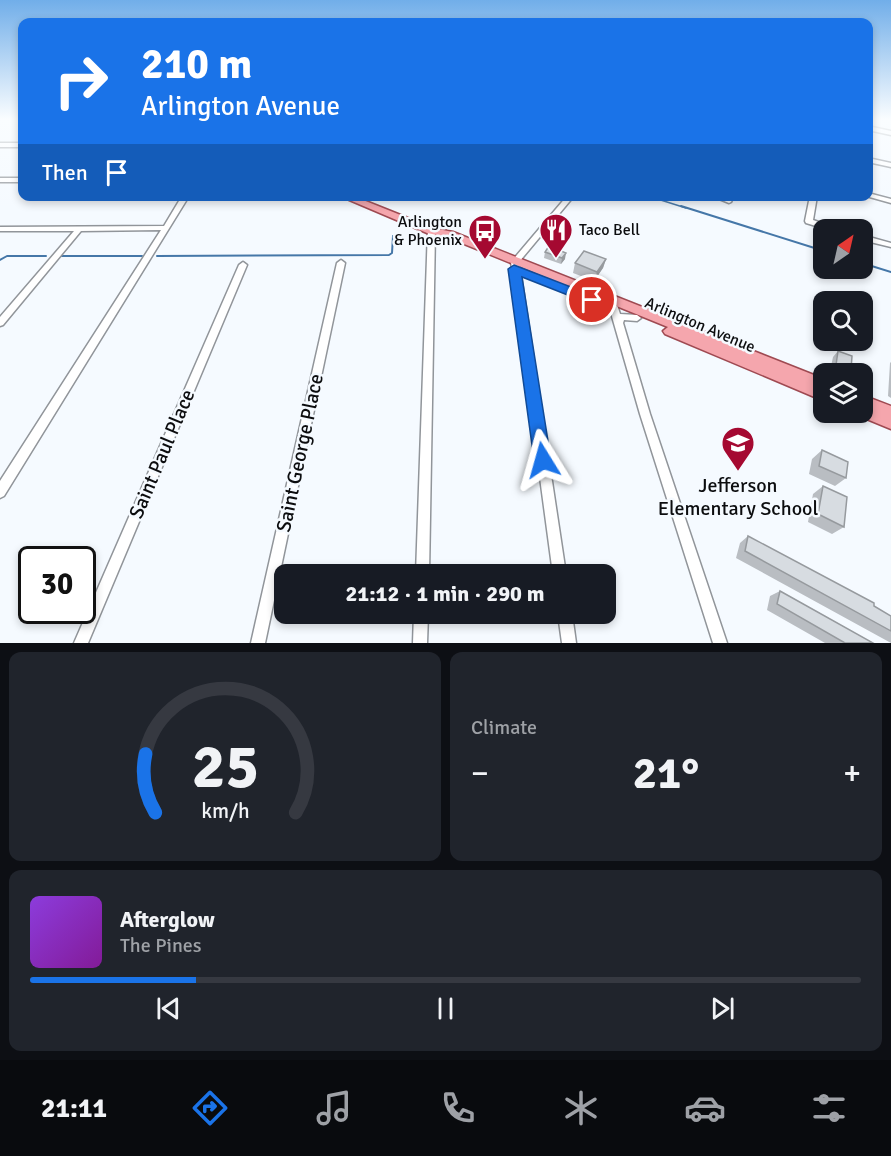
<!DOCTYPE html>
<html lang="en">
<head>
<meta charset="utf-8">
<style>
	body { margin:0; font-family:Signika,sans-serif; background:#20242c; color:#f1f3f6; height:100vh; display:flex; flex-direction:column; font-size:22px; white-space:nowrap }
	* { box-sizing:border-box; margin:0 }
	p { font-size:20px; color:#9ea1a6 }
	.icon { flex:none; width:33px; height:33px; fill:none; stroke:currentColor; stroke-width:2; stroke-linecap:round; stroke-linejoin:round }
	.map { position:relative; height:643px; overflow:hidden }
	.panel { display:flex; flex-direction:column; gap:9px; padding:9px; background:#0d0f14; flex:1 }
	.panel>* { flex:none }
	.banner { position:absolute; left:18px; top:18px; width:855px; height:183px; border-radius:12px; box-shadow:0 3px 9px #0003; background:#1a73e8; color:#fff; overflow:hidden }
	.needle { width:39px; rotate:34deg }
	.controls { position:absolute; left:813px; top:219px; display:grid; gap:12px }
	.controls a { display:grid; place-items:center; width:60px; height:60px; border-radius:12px; background:#171b24; box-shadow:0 3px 9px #0003; font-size:30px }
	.speed { position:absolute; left:18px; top:546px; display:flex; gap:12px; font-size:30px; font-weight:700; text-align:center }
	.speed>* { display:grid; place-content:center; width:78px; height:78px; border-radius:50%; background:#171b24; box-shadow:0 3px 9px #0003; line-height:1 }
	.speed .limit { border:3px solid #111; border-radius:9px; background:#fff; color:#111 }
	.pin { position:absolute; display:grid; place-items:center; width:51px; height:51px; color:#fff; margin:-26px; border:3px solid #fff; border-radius:50%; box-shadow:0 2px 6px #0007 }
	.me { position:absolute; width:66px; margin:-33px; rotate:352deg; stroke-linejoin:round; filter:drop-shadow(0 0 4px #0008) }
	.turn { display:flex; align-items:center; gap:21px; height:126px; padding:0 24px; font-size:27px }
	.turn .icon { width:78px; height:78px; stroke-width:2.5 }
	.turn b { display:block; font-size:42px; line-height:51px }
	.then { display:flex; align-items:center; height:57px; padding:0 24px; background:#0003; gap:12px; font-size:22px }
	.big { font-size:45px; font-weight:700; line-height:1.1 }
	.panel .widget { flex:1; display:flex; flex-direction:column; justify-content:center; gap:9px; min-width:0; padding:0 21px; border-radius:12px; background:#20242c }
	.panel .dial { align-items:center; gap:0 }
	.dial svg { height:156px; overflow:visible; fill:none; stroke:#363941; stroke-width:7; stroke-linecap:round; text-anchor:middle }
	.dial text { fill:#f1f3f6; stroke:none }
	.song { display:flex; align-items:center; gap:18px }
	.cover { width:72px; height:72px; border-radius:9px; background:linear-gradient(135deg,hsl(270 70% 55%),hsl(290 70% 35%)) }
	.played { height:6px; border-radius:3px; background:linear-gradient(90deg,#1a73e8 20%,#363941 20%) }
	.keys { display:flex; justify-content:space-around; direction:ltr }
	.heat { display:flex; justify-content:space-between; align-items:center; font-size:33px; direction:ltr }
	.panel .tiles { flex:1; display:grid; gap:9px; grid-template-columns:1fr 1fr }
	.widget:last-child { grid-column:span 2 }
	.trip { position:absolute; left:274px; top:564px; width:342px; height:60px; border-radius:12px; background:#171b24; box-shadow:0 3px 9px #0003; font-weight:700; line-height:60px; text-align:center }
	.tab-bar { display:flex; height:96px; justify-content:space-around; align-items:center; background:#090b0e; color:#9ea1a6 }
	.tab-bar .icon { width:42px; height:42px }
	.tab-bar .selected { color:#1a73e8 }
	.tab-bar b { font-size:27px; color:#f1f3f6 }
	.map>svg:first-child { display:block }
</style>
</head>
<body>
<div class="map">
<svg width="891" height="643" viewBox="0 0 891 643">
	<rect width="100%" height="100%" fill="#f5faff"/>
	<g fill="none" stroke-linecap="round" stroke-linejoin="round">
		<path stroke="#4577a8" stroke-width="1.5" d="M 648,196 L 686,208"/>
		<path stroke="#4577a8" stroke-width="2" d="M 681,206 L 824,251
			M 61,256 L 142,256
			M 157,256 L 389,255 L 392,253 L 393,236
			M 0,260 L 7,256 L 46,256
			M 862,263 L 891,272"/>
		<g stroke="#91959a" stroke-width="3">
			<path id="minor" d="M 868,126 L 891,131 L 891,135 L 868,130 Z
				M 0,143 L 22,143 L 22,147 L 0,147 Z
				M 868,158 L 891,163 L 891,167 L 868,162 Z
				M 0,178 L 22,178 L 22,182 L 0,182 Z
				M 868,193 L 891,199 L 891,203 L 866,196 L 868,196 Z
				M 182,196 L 189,196 L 4,496 L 0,498 L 0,481 L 161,230 L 81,231 L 3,325 L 0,326 L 0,317 L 74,231 L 0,231 L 0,227 L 164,226 Z
				M 567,196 L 574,196 L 519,262 L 566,574 L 553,574 L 511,262 Z
				M 712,196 L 727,198 L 727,196 L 734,196 L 731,202 L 729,203 Z
				M 810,196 L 817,196 L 813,220 L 841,230 L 829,230 L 806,223 L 805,221 Z
				M 428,229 L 431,229 L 435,231 L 429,574 L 416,574 Z
				M 862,235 L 891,243 L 891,247 L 862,240 Z
				M 341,260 L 345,263 L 265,643 L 251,643 L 337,263 Z
				M 243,262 L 247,265 L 88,643 L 74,643 L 239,265 Z
				M 611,296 L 615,299 L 620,314 L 637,315 L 641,318 L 637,321 L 624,320 L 623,323 L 650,414 L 727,643 L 713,643 L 640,414 L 607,299 Z
				M 414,614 L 428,614 L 427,643 L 413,643 Z
				M 558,614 L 572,614 L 576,643 L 562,643 Z"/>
		</g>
		<g stroke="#9f4a52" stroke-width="3">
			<path id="major" d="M 340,196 L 353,196 L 433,228 L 453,232 L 824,379 L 824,401 L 665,334 L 663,331 L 668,327 L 447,237 L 427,233 Z
				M 862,395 L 891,406 L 891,429 L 857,415 L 856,412 L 862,412 Z"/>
		</g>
		<use href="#minor" fill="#fff" fill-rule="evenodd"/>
		<use href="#major" fill="#f5a6ad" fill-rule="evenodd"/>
	</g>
	<path fill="#b9bdc2" d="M 545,252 L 565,259 L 561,264 L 544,258 Z
		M 606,259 L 603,268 L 594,281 L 573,273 L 575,263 Z
		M 838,351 L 851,370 L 847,374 L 838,374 L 830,371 L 833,357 Z
		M 891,362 L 891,398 L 888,396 L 890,363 Z
		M 822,450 L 846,478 L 835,486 L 809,474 L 812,459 Z
		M 823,486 L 844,527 L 832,534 L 808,522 L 813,494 Z
		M 748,536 L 891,616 L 891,643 L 736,558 L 740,543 Z
		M 780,591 L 873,643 L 825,643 L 767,610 L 770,596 Z"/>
	<path fill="#969a9e" d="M 566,253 L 565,259 L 561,264 L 562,258 Z
		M 606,259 L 603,268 L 594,281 L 597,272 Z"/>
	<path fill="#d7dce1" stroke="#969a9e" stroke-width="1.5" d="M 549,246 L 566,253 L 562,258 L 545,252 Z
		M 584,251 L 606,259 L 597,272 L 575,263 Z
		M 838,351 L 852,356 L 851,370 L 836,365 Z
		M 822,450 L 848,462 L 846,478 L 819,466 Z
		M 823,486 L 847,497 L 844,527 L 818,514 Z
		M 748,536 L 874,603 L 874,606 L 891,616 L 891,631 L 745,551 Z
		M 780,591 L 873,643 L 845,643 L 777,604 Z"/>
	<linearGradient id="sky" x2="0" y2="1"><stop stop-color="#71aee9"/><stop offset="0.57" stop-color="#fafdff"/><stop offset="1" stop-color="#fafdff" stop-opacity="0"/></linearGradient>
	<rect width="891" height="209" fill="url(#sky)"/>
	<path fill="#1a73e8" stroke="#114b97" stroke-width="1.5" d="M 514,265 L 597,297 L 599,300 L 592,304 L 588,303 L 522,277 L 551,460 L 549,465 L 543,468 L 537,465 L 534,460 L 508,269 Z"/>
	<defs>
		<g id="restaurant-pin" transform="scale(1.725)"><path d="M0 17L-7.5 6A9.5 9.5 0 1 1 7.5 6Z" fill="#a50931" stroke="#f5faff"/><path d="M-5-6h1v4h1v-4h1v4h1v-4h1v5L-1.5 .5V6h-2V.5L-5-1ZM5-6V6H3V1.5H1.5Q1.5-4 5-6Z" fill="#fff"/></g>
		<g id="bus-pin" transform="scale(1.725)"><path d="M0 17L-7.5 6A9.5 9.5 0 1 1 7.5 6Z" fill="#a50931" stroke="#f5faff"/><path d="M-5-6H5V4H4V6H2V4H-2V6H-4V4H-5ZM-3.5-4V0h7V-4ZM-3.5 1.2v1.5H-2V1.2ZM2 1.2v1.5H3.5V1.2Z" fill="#fff"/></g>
		<g id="school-pin" transform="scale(1.725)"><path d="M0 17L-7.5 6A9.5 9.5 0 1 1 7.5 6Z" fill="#a50931" stroke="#f5faff"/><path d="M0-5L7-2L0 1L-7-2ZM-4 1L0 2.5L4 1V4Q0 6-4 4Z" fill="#fff"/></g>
	</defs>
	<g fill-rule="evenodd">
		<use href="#restaurant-pin" x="556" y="230"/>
		<use href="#bus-pin" x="485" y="231"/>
		<use href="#school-pin" x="738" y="443"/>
	</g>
	<g text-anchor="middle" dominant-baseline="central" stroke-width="5" stroke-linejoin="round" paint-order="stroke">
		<g font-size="16" fill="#0c0d0f" stroke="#f5faff" text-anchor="end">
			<text x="462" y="222">Arlington<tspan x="462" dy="18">&amp; Phoenix</tspan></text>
			<text x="579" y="230" text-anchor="start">Taco Bell</text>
		</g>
		<g font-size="16" fill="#0c0d0f" stroke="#f5faff">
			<text transform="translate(700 325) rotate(23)">Arlington Avenue</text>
		</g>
		<g font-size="20" fill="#0c0d0f" stroke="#f5faff">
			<text transform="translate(300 453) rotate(-78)">Saint George Place</text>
			<text transform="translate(162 454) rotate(-67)">Saint Paul Place</text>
		</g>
		<g font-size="20" fill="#0c0d0f" stroke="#f5faff">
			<text x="738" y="485">Jefferson<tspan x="738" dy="23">Elementary School</tspan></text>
		</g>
	</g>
</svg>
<div class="controls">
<a><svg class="needle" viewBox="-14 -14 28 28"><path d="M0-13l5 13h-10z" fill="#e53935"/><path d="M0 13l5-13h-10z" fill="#9ea1a6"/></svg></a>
<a><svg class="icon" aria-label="search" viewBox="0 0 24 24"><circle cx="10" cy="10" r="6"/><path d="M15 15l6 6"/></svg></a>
<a><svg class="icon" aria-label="layers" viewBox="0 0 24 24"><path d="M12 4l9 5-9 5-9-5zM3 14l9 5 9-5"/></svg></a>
</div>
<div class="speed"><div class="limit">30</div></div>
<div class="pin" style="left:592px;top:300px;background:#d93025"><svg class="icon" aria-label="arrive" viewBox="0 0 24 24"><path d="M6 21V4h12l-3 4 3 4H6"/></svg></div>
<svg class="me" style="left:543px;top:460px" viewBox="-20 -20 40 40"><path d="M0-17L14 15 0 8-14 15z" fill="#1a73e8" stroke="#fff" stroke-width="4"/></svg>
<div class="trip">21:12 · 1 min · 290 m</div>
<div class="banner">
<div class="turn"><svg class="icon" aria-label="right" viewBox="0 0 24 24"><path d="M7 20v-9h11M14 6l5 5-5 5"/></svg><div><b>210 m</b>Arlington Avenue</div></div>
<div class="then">Then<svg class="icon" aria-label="arrive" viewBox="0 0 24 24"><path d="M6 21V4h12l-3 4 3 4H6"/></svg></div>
</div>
</div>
<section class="panel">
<div class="tiles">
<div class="widget dial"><svg viewBox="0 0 100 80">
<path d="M14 69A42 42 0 1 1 86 69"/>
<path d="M14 69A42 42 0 0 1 9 39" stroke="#1a73e8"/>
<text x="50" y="56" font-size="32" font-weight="700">25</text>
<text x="50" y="72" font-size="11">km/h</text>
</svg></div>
<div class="widget"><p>Climate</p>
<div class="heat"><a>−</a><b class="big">21°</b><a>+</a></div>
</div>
<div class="widget">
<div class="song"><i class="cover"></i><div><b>Afterglow</b><p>The Pines</p></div></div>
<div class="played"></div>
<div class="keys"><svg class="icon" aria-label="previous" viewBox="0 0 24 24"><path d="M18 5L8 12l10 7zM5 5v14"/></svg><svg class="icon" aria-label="pause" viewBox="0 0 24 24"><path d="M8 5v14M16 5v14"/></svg><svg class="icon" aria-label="next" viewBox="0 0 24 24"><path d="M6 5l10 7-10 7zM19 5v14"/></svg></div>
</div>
</div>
</section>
<nav class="tab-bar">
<b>21:11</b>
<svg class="icon selected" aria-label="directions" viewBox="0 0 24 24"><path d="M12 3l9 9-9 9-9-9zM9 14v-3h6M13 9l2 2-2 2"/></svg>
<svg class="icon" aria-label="music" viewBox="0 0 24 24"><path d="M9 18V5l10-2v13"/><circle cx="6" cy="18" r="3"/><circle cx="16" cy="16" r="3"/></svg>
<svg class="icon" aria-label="phone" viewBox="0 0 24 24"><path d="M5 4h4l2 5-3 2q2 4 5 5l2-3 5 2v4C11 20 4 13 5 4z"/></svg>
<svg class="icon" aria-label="climate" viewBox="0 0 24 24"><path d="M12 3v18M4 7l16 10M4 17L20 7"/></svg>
<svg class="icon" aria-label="car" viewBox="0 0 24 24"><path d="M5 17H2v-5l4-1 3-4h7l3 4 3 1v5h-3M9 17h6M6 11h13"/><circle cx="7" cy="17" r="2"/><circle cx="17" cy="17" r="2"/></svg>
<svg class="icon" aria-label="filters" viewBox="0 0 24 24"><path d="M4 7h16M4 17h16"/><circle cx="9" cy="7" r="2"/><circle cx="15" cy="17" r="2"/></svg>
</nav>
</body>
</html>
